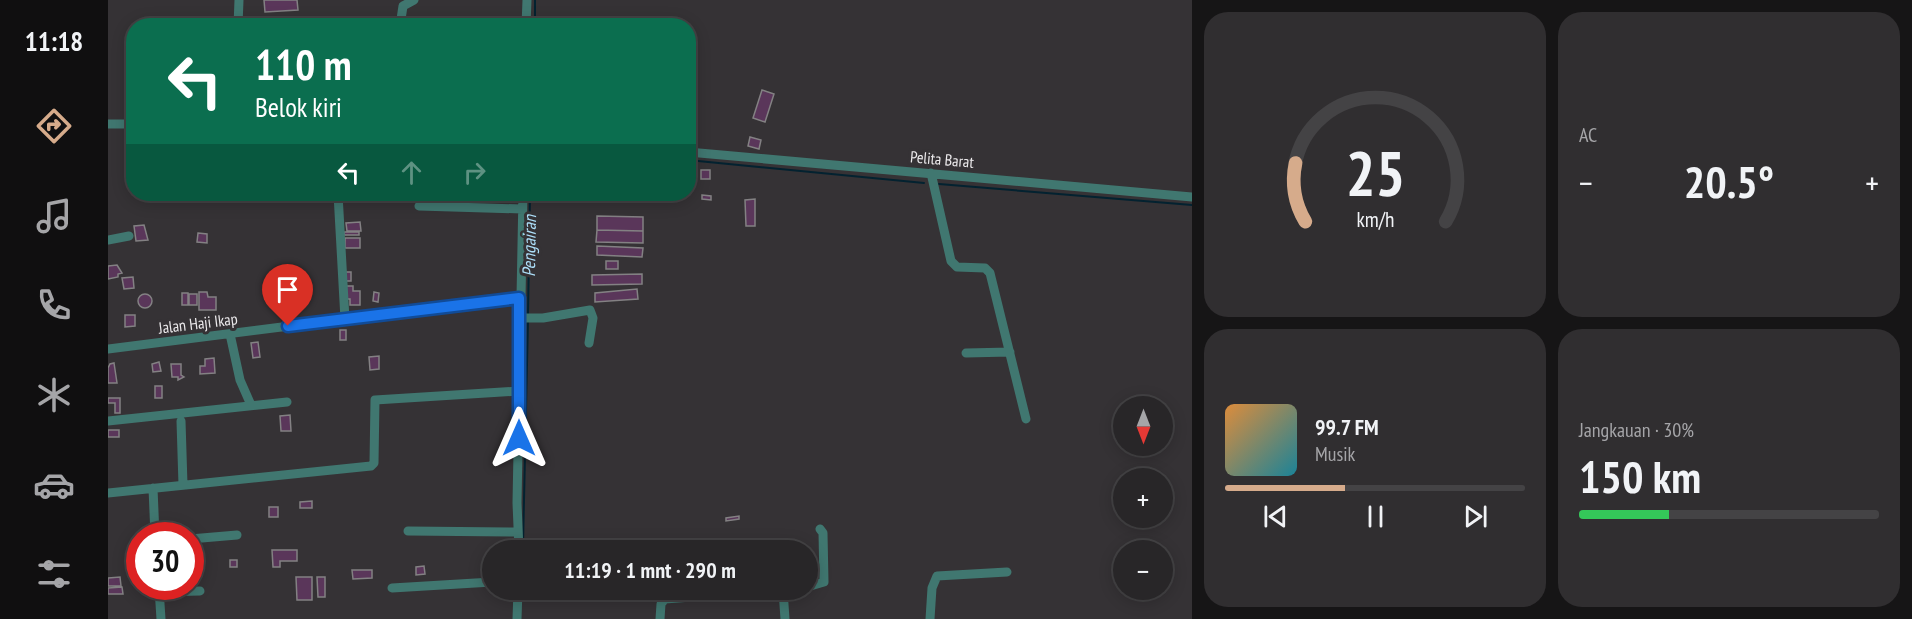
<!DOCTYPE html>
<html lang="id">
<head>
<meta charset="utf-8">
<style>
	body { margin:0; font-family:"PT Sans Narrow",sans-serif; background:#302e30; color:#f1f3f6; height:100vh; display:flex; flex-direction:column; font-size:22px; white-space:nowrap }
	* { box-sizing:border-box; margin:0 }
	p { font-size:20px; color:#a5a5a8 }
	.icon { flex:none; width:33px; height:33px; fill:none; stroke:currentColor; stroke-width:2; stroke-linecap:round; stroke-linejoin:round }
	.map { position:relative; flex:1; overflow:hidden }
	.details { display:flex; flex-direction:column; gap:12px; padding:12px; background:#161516; width:720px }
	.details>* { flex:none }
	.top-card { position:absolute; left:18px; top:18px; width:570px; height:183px; border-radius:24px; box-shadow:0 3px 15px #0003,0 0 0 2px #444345; background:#0b6e4f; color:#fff; overflow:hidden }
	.needle { width:39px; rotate:180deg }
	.tools { position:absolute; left:1005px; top:396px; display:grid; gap:12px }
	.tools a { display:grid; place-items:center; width:60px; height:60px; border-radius:50%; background:#282628; box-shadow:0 3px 15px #0003,0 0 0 2px #444345; font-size:30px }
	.speed { position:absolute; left:18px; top:522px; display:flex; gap:12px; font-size:30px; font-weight:700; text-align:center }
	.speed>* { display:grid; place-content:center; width:78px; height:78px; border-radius:50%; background:#282628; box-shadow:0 3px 15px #0003,0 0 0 2px #444345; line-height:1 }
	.speed .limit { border:9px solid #d22; background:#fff; color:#111 }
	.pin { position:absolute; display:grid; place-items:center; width:51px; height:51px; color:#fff; margin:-62px -26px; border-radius:50% 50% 50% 0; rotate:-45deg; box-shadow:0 0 6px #0007 }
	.pin .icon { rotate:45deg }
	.me { position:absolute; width:66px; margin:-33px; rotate:0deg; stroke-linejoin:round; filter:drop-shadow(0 0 4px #0008) }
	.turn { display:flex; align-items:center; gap:21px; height:126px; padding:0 30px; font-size:27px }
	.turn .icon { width:78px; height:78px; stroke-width:2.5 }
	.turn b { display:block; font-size:42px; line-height:51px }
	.lanes { display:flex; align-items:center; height:57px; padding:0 30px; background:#0003; justify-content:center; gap:30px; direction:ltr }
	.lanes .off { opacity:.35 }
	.big { font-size:45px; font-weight:800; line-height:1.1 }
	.details .tile { flex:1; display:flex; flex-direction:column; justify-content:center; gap:9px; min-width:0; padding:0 21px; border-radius:24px; background:#302e30 }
	.details .dial { align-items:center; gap:0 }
	.dial svg { height:156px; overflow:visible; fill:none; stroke:#444345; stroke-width:7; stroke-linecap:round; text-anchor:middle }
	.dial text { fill:#f1f3f6; stroke:none }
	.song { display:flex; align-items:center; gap:18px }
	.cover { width:72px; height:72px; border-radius:9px; background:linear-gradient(135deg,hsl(30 70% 55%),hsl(190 70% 35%)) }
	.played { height:6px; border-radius:3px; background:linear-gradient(90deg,#d6ab8b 40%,#444345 40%) }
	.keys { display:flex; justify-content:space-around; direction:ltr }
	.heat { display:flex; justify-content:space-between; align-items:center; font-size:33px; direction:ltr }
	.charge { height:9px; border-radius:4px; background:linear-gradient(90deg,#34c759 30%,#444345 0) }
	.details .tiles { flex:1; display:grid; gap:12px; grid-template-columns:repeat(2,1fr) }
	.trip { position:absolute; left:374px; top:540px; width:336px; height:60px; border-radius:30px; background:#282628; box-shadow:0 3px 15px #0003,0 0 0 2px #444345; font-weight:800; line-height:60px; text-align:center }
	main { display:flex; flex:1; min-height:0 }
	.menu { display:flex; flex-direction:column; width:108px; justify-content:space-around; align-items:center; background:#100f10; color:#a5a5a8 }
	.menu .icon { width:42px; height:42px }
	.menu .active { color:#d6ab8b }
	.menu b { font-size:27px; color:#f1f3f6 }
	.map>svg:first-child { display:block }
</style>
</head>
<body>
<main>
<nav class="menu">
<b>11:18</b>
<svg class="icon active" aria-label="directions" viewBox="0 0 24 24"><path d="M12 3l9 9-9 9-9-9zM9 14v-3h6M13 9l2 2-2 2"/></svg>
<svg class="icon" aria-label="music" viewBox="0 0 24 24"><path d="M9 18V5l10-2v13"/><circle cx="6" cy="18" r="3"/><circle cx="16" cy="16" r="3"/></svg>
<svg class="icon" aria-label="phone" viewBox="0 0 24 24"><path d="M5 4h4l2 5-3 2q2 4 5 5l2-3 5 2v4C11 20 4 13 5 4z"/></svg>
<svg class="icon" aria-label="climate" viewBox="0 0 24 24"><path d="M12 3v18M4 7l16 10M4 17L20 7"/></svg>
<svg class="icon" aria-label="car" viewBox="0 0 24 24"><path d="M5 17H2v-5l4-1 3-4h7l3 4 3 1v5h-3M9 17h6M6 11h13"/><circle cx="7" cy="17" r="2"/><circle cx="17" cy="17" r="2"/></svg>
<svg class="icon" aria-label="filters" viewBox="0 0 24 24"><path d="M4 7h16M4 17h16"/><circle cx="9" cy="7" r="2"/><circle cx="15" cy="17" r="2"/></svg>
</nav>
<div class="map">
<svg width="1084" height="619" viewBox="0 0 1084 619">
	<rect width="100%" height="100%" fill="#353235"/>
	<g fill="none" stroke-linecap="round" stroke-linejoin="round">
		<path stroke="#032230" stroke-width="2" d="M 427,0 L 427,26
			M 580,160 L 816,183
			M 831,184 L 1084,205
			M 420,314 L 422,194
			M 415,545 L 420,319"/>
	</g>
	<path fill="#5a365a" stroke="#838183" stroke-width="1.5" d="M 156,0 L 189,0 L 190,10 L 157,12 Z
		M 184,17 L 193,17 L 193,26 L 184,26 Z
		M 654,90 L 666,94 L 657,122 L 645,118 Z
		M 642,137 L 653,140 L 651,149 L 640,146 Z
		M 593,170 L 602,170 L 602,179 L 593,179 Z
		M 594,195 L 603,196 L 603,200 L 594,199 Z
		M 647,199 L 647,226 L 638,226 L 637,200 Z
		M 489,216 L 535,217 L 535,231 L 489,230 Z
		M 252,222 L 253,231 L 239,231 L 238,223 Z
		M 36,225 L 40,240 L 28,241 L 26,226 Z
		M 489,230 L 535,231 L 535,243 L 488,242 Z
		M 236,232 L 251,232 L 251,235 L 236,235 Z
		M 90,233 L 99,234 L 99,243 L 89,242 Z
		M 237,238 L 252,238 L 252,248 L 237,248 Z
		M 489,246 L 535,248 L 534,257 L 489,255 Z
		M 498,261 L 510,261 L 510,269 L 498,269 Z
		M 9,265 L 14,273 L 10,274 L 10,277 L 0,279 L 0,266 Z
		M 233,272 L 243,272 L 243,281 L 233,281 Z
		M 534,274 L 534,284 L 484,285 L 484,275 Z
		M 25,277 L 26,288 L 16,289 L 14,278 Z
		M 238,286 L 245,286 L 245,291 L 252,291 L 252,305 L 242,305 L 242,299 L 239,299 Z
		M 529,289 L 530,299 L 487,302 L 487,293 Z
		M 91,292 L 99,292 L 100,297 L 108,297 L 108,310 L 91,310 Z
		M 266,292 L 271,293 L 270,302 L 265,301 Z
		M 74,293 L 80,293 L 80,305 L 74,305 Z
		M30 301a7 7 0 1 1 14 0a7 7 0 1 1-14 0Z
		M 81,294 L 89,294 L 89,305 L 81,305 Z
		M 187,299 L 195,300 L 194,309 L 186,308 Z
		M 17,315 L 27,315 L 27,326 L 17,327 Z
		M 232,330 L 238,330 L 238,340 L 232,340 Z
		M 150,342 L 152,357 L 145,358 L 143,343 Z
		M 271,356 L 271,369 L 262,370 L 261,357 Z
		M 106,358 L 107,373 L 92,374 L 92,366 L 97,366 L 97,359 Z
		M 51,362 L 53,371 L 45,372 L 44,364 Z
		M 6,363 L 9,383 L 0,383 L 0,368 L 2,364 Z
		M 63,364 L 73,364 L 73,375 L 76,377 L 70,380 L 70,377 L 64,377 Z
		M 47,386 L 54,386 L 54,398 L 47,398 Z
		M 0,398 L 12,398 L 12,413 L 7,413 L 7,403 L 0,403 Z
		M 182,415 L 183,431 L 173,431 L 172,416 Z
		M 0,430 L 11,430 L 11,437 L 0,437 Z
		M 204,501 L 204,508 L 192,508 L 192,502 Z
		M 161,507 L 170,507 L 170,517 L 161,517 Z
		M 631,516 L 631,519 L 618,521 L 618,518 Z
		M 164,550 L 189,550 L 189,561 L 172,561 L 172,567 L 165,567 Z
		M 122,560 L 129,560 L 129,567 L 122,567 Z
		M 316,566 L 317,574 L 308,575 L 308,567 Z
		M 244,570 L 264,570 L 264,578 L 245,579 Z
		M 12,577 L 13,586 L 0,586 L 0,578 Z
		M 188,577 L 204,577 L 204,600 L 189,600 Z
		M 209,577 L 217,577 L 217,597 L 210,597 Z
		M 14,587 L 15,594 L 0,594 L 0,588 Z"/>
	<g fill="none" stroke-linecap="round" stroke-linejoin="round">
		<path stroke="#407770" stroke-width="9" d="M 130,26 L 131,0
			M 292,26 L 295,6 L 306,0
			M 418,26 L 419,0
			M 0,124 L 26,124
			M 580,152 L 1084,197
			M 823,173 L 843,261 L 849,267 L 877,268 L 882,273 L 918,419
			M 311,206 L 414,209
			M 0,240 L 21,236
			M 412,318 L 435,318 L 482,310 L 485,318 L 481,343
			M 237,319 L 411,298
			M 122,334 L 132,380 L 143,405
			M 0,349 L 237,319 L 230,194
			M 858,353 L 902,352
			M 0,421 L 179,402
			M 73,421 L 75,485
			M 45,488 L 47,536
			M 0,493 L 263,466 L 266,463 L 267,400 L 411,391
			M 300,531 L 409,532
			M 82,539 L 129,535
			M 411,550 L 409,503 L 415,194
			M 699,587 L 716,582 L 715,533 L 712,529
			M 51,588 L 53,619
			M 284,588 L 384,582
			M 675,590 L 677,619
			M 51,592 L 92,591
			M 409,619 L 410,590
			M 552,619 L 553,604 L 557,599 L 675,590
			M 822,619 L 824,588 L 829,576 L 899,572"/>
	</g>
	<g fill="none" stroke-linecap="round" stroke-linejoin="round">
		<g stroke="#114b97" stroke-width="15">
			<path id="route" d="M 180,326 L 411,298 L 411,438"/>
		</g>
		<use href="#route" stroke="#1a73e8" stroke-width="10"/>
	</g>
	<g text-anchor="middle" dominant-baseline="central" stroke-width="6" stroke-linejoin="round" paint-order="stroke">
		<g font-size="16" fill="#eceaec" stroke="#353235">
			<text transform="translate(834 159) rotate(5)">Pelita Barat</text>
			<text transform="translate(90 323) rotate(-7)">Jalan Haji Ikap</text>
		</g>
		<g font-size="18" font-style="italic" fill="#addff9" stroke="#353235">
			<text transform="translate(421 246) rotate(-89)">Pengairan</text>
		</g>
	</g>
</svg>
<div class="tools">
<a><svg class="needle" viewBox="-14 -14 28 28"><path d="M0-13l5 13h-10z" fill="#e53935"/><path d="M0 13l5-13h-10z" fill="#a5a5a8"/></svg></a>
<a>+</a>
<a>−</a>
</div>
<div class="speed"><div class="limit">30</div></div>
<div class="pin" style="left:180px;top:326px;background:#d93025"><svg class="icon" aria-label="arrive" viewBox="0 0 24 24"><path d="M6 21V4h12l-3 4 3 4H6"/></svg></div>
<svg class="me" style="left:411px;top:438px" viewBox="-20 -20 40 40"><path d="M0-17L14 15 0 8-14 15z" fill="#1a73e8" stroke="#fff" stroke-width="4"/></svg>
<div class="trip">11:19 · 1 mnt · 290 m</div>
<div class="top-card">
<div class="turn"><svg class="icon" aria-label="left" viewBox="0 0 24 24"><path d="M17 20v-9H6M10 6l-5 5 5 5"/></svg><div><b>110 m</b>Belok kiri</div></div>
<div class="lanes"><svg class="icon" aria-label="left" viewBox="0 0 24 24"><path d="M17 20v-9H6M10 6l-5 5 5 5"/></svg><svg class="icon off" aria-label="ahead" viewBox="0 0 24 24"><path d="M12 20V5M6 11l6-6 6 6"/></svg><svg class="icon off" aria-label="right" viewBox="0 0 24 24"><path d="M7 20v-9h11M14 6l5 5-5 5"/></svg></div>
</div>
</div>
<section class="details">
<div class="tiles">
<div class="tile dial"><svg viewBox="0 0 100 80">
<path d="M14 69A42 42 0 1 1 86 69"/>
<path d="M14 69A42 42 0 0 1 9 39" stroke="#d6ab8b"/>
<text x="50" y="56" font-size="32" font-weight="700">25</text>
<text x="50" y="72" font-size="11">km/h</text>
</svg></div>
<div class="tile"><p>AC</p>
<div class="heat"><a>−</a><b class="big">20.5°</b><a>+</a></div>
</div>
<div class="tile">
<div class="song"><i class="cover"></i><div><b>99.7 FM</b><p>Musik</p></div></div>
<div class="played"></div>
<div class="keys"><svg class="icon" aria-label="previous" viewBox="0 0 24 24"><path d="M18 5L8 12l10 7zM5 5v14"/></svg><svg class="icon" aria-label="pause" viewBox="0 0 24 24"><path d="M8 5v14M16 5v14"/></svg><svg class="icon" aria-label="next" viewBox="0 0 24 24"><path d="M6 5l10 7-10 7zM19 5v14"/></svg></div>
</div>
<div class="tile"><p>Jangkauan · 30%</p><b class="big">150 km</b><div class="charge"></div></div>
</div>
</section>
</main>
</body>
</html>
